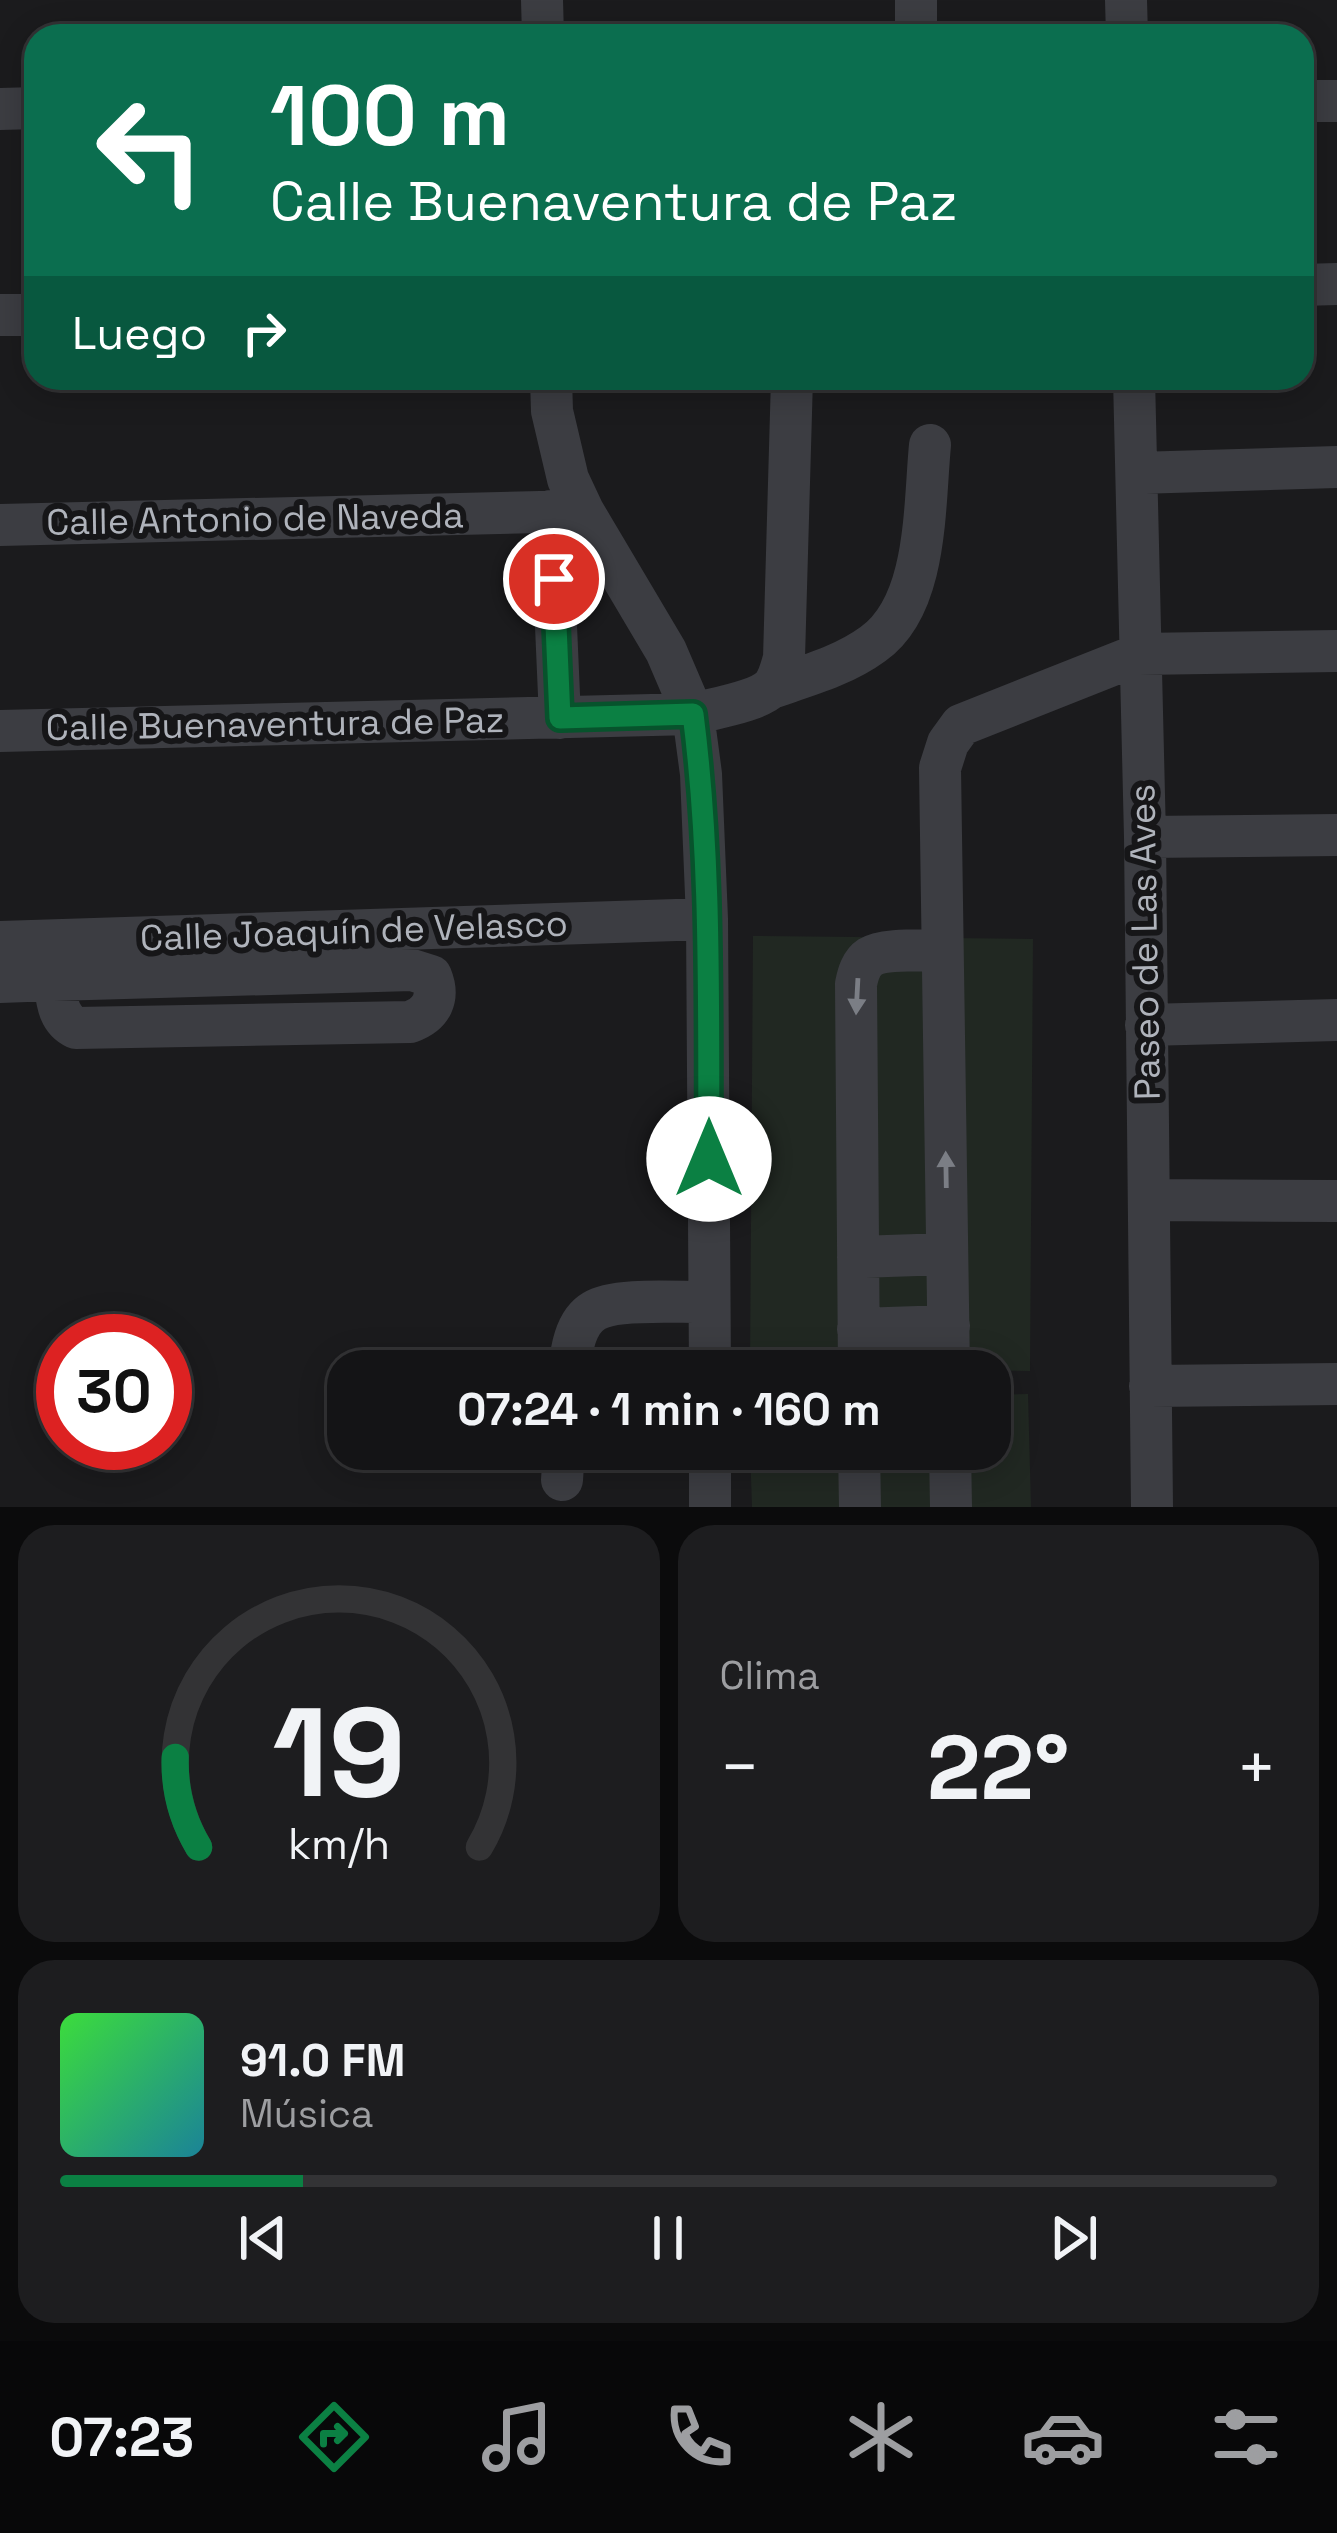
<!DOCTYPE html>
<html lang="es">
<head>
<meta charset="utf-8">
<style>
	body { margin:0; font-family:"Space Grotesk",sans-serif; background:#1d1d1f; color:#f1f3f6; height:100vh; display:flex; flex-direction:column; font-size:45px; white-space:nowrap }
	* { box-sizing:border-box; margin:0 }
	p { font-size:39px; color:#9d9ea1 }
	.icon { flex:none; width:66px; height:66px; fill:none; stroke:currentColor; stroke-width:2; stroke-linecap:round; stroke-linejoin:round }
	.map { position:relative; height:1507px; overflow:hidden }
	.drawer { display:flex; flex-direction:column; gap:18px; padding:18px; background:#0b0b0c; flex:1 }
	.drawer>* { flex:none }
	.top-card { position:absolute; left:24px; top:24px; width:1290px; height:366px; border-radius:36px; box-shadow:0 6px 30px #0003,0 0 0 3px #333335; background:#0b6e4f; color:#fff; overflow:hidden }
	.speed { position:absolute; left:36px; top:1314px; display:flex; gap:24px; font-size:60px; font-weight:700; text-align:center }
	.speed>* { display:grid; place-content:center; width:156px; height:156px; border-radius:50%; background:#141416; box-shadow:0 6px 30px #0003,0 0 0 3px #333335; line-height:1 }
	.speed .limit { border:18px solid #d22; background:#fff; color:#111 }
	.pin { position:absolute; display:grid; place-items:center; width:102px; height:102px; color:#fff; margin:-51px; border:6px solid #fff; border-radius:50%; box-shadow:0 3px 12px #0007 }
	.me { position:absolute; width:132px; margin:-66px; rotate:0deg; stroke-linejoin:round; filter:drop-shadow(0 0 9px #0008) }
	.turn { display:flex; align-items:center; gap:42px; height:252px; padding:0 48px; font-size:54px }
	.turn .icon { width:156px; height:156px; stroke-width:2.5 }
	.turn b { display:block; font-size:84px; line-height:102px }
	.then { display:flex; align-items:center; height:114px; padding:0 48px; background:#0003; gap:24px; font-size:45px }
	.big { font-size:90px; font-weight:800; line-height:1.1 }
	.drawer .tile { flex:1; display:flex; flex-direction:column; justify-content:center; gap:18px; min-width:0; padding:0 42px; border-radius:36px; background:#1d1d1f }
	.drawer .dial { align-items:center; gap:0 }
	.dial svg { height:312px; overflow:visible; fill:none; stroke:#333335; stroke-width:7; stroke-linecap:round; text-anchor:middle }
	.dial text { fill:#f1f3f6; stroke:none }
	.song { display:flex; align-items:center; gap:36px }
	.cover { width:144px; height:144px; border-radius:18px; background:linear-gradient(135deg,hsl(120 70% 55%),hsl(190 70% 35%)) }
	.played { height:12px; border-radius:6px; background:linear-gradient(90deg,#0b8043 20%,#333335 20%) }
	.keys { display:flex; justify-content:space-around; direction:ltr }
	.heat { display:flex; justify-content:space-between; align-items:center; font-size:66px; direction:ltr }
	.drawer .tiles { flex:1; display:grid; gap:18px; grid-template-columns:1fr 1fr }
	.tile:last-child { grid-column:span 2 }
	.trip { position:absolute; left:327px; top:1350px; width:684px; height:120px; border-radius:36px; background:#141416; box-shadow:0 6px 30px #0003,0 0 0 3px #333335; font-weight:800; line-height:120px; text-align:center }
	.menu { display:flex; height:192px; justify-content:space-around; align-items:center; background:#080809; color:#9d9ea1 }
	.menu .icon { width:84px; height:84px }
	.menu .active { color:#0b8043 }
	.menu b { font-size:54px; color:#f1f3f6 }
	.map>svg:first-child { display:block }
</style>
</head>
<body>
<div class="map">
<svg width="1337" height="1507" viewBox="0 0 1337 1507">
	<rect width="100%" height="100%" fill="#1b1b1d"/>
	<path fill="#212822" d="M 753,936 L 1033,939 L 1030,1371 L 750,1368 Z
		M 1028,1394 L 1031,1507 L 752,1507 L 750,1449 L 990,1449 L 990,1395 Z"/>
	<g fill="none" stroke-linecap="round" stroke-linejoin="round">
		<path stroke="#3c3d42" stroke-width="42" d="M 542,0 L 543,36
			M 1126,0 L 1127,36
			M 916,36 L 916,0
			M 1302,101 L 1337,101
			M 0,109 L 36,108
			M 1302,285 L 1337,284
			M 0,315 L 36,315
			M 551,378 L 552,411 L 568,479 L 583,511 L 666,651 L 693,714 L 701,774 L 707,919 L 710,1371
			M 1134,378 L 1145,837 L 1152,1507
			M 1137,473 L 1337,467
			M 551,511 L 560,718
			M 0,525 L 583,511
			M 771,688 C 806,676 843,666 873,644 C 928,605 924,507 930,445
			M 0,731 L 693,714 C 714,708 757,702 772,687 C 779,679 781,668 784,658 L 792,378
			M 1145,837 L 1337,835
			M 0,942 L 707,919
			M 0,982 L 54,980 L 412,970 L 431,976 C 440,998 432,1014 410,1022 L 76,1028 C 57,1019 57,999 54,980
			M 1146,1025 L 1337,1020
			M 1149,1200 L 1337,1201
			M 858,1257 L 947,1254
			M 858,1329 L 949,1326
			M 569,1371 C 571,1351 575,1322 594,1311 C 616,1297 682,1303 709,1302
			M 859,1371 L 856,984 C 858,974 861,963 870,957 C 884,948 925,951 942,950
			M 949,1371 L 940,768 L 948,743 L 961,725 L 1140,654 L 1337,651
			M 1150,1386 L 1337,1384
			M 710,1449 L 710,1507
			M 859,1449 L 860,1507
			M 950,1449 L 951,1507
			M 562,1480 L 564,1449"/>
	</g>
	<defs><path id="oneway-solid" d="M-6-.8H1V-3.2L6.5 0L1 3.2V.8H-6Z" transform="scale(3)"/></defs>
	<g fill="#7b7e85">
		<use href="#oneway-solid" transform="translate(857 996) rotate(93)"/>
		<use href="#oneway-solid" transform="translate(946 1170) rotate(-91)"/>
	</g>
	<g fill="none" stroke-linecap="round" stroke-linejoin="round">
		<g stroke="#07532c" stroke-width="30">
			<path id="route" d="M 554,579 L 560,718 L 693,714 C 712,861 708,1011 709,1159"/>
		</g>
		<use href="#route" stroke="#0b8043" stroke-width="21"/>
	</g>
	<g text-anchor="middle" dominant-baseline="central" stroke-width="12" stroke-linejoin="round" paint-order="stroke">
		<g font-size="36" fill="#afb3bb" stroke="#161618">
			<text transform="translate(255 519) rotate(-1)">Calle Antonio de Naveda</text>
			<text transform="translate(275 724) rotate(-1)">Calle Buenaventura de Paz</text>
			<text transform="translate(354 931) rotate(-2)">Calle Joaquín de Velasco</text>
			<text transform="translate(1145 942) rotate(-91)">Paseo de Las Aves</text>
		</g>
	</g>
</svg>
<div class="speed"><div class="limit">30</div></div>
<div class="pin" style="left:554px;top:579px;background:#d93025"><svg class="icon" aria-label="arrive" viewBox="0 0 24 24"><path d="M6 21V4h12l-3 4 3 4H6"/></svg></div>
<svg class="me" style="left:709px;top:1159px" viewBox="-20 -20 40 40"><circle r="19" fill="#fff"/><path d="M0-13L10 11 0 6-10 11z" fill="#0b8043"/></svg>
<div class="trip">07:24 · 1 min · 160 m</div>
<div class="top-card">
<div class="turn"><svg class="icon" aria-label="left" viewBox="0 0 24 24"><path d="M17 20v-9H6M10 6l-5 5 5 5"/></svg><div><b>100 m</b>Calle Buenaventura de Paz</div></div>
<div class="then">Luego<svg class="icon" aria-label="right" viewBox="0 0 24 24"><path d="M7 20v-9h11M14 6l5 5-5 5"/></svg></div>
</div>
</div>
<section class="drawer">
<div class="tiles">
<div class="tile dial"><svg viewBox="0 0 100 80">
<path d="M14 69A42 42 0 1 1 86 69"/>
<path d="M14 69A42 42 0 0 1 8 46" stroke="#0b8043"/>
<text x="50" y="56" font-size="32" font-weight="700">19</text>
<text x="50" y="72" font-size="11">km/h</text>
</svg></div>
<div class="tile"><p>Clima</p>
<div class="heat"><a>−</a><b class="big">22°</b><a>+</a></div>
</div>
<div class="tile">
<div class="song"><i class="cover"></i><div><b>91.0 FM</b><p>Música</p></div></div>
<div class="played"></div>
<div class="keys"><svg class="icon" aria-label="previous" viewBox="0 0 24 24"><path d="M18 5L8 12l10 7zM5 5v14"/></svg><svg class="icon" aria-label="pause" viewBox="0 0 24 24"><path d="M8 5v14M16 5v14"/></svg><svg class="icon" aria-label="next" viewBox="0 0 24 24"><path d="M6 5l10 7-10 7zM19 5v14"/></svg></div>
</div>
</div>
</section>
<nav class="menu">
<b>07:23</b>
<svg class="icon active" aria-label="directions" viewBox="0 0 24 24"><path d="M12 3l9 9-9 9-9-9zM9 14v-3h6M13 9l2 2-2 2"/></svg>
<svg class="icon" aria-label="music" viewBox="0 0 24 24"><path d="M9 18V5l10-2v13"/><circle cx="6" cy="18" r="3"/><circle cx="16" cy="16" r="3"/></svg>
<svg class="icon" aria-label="phone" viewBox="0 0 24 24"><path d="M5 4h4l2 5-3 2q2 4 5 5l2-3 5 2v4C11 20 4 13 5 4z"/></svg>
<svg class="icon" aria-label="climate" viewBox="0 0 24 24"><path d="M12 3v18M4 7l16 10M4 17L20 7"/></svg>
<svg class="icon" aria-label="car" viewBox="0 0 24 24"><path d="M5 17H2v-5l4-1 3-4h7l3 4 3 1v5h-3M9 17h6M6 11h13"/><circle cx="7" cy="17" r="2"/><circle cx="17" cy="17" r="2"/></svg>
<svg class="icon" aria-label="filters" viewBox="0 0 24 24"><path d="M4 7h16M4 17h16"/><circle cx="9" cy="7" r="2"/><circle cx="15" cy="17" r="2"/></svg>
</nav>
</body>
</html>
